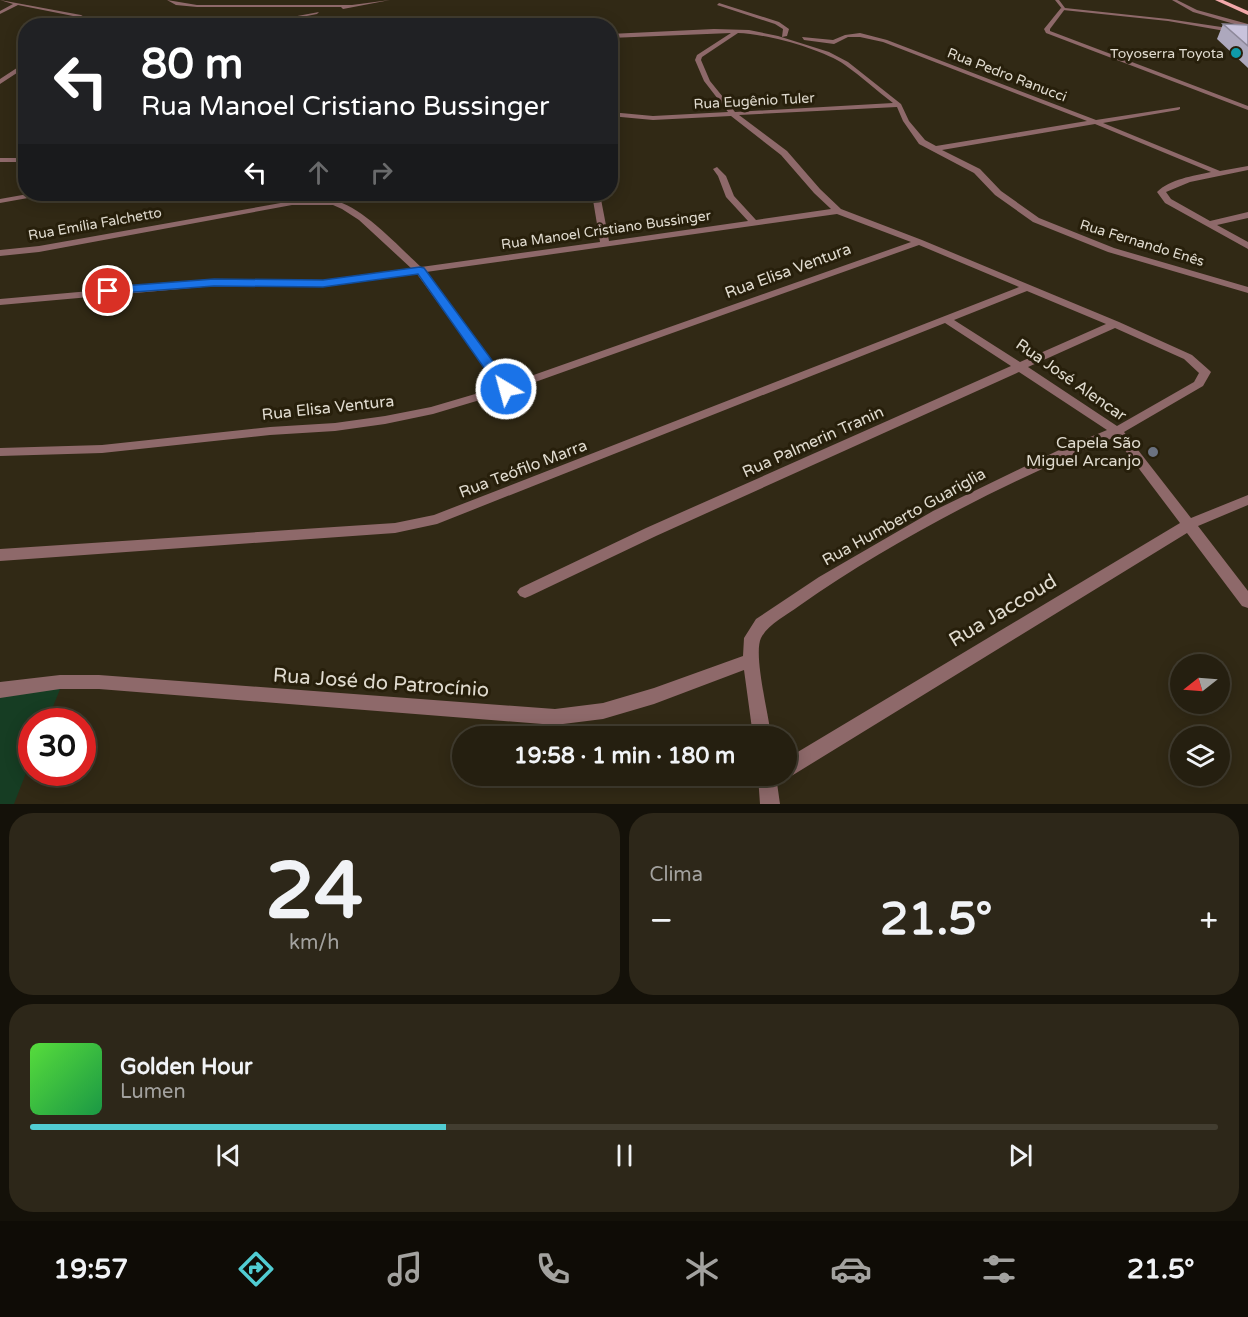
<!DOCTYPE html>
<html lang="pt">
<head>
<meta charset="utf-8">
<style>
	body { margin:0; font-family:"Varela Round",sans-serif; background:#2d2719; color:#f1f3f6; height:100vh; display:flex; flex-direction:column; font-size:22px; white-space:nowrap }
	* { box-sizing:border-box; margin:0 }
	p { font-size:20px; color:#a3a29f }
	.icon { flex:none; width:33px; height:33px; fill:none; stroke:currentColor; stroke-width:2; stroke-linecap:round; stroke-linejoin:round }
	.map { position:relative; height:804px; overflow:hidden }
	.details { display:flex; flex-direction:column; gap:9px; padding:9px; background:#141109; flex:1 }
	.details>* { flex:none }
	.top-card { position:absolute; left:18px; top:18px; width:600px; height:183px; border-radius:24px; box-shadow:0 3px 15px #0003,0 0 0 2px #423d30; background:#202124; color:#fff; overflow:hidden }
	.needle { width:39px; rotate:253deg }
	.buttons { position:absolute; left:1170px; top:654px; display:grid; gap:12px }
	.buttons a { display:grid; place-items:center; width:60px; height:60px; border-radius:50%; background:#251f10; box-shadow:0 3px 15px #0003,0 0 0 2px #423d30; font-size:30px }
	.speed { position:absolute; left:18px; top:708px; display:flex; gap:12px; font-size:30px; font-weight:700; text-align:center }
	.speed>* { display:grid; place-content:center; width:78px; height:78px; border-radius:50%; background:#251f10; box-shadow:0 3px 15px #0003,0 0 0 2px #423d30; line-height:1 }
	.speed .limit { border:9px solid #d22; background:#fff; color:#111 }
	.pin { position:absolute; display:grid; place-items:center; width:51px; height:51px; color:#fff; margin:-26px; border:3px solid #fff; border-radius:50%; box-shadow:0 2px 6px #0007 }
	.me { position:absolute; width:66px; margin:-33px; rotate:323deg; stroke-linejoin:round; filter:drop-shadow(0 0 4px #0008) }
	.turn { display:flex; align-items:center; gap:21px; height:126px; padding:0 24px; font-size:27px }
	.turn .icon { width:78px; height:78px; stroke-width:2.5 }
	.turn b { display:block; font-size:42px; line-height:51px }
	.lanes { display:flex; align-items:center; height:57px; padding:0 24px; background:#0003; justify-content:center; gap:30px; direction:ltr }
	.lanes .off { opacity:.35 }
	.big { font-size:45px; font-weight:700; line-height:1.1 }
	.details .widget { flex:1; display:flex; flex-direction:column; justify-content:center; gap:9px; min-width:0; padding:0 21px; border-radius:24px; background:#2d2719 }
	.details .dial { align-items:center; gap:0 }
	.dial b { font-size:78px; line-height:1 }
	.song { display:flex; align-items:center; gap:18px }
	.cover { width:72px; height:72px; border-radius:9px; background:linear-gradient(135deg,hsl(110 70% 55%),hsl(140 70% 35%)) }
	.played { height:6px; border-radius:3px; background:linear-gradient(90deg,#51ccd2 35%,#423d30 35%) }
	.keys { display:flex; justify-content:space-around; direction:ltr }
	.heat { display:flex; justify-content:space-between; align-items:center; font-size:33px; direction:ltr }
	.details .tiles { flex:1; display:grid; gap:9px; grid-template-columns:1fr 1fr }
	.widget:last-child { grid-column:span 2 }
	.trip { position:absolute; left:452px; top:726px; width:345px; height:60px; border-radius:30px; background:#251f10; box-shadow:0 3px 15px #0003,0 0 0 2px #423d30; font-weight:700; line-height:60px; text-align:center }
	.menu { display:flex; height:96px; justify-content:space-around; align-items:center; background:#0f0c06; color:#a3a29f }
	.menu .icon { width:42px; height:42px }
	.menu .active { color:#51ccd2 }
	.menu b { font-size:27px; color:#f1f3f6 }
	.map>svg:first-child { display:block }
</style>
</head>
<body>
<div class="map">
<svg width="1248" height="804" viewBox="0 0 1248 804">
	<rect width="100%" height="100%" fill="#312915"/>
	<path fill="#163d23" d="M 61,687 L 47,721 L 32,722 L 31,760 L 14,804 L 0,804 L 0,694 Z"/>
	<g fill="none" stroke-linecap="round" stroke-linejoin="round">
		<path fill="#8e696a" fill-rule="evenodd" d="M 0,0 L 81,15 L 86,18 L 85,26 L 80,26 L 81,19 L 78,17 L 18,5 L 0,14 L 0,11 L 13,4 Z
			M 167,0 L 197,5 L 352,5 L 390,0 L 343,9 L 341,7 L 197,7 L 176,5 Z
			M 1172,0 L 1177,0 L 1197,10 L 1248,24 L 1248,28 L 1193,12 Z
			M 719,3 L 779,22 L 789,29 L 787,36 L 782,37 L 783,29 L 775,24 L 717,5 Z
			M 1061,8 L 1065,9 L 1050,29 L 1050,31 L 1248,106 L 1248,110 L 1046,33 L 1044,29 Z
			M 319,12 L 317,14 L 256,26 L 243,26 Z
			M 573,23 L 575,24 L 574,26 L 568,26 Z
			M 714,29 L 749,30 L 778,36 L 829,52 L 848,62 L 901,104 L 909,121 L 925,140 L 936,146 L 1087,121 L 883,42 L 860,37 L 848,37 L 834,44 L 804,40 L 802,37 L 833,40 L 845,35 L 860,33 L 887,40 L 1096,120 L 1180,107 L 1180,109 L 1178,110 L 1103,123 L 1220,171 L 1248,166 L 1248,170 L 1190,182 L 1166,192 L 1171,199 L 1210,221 L 1248,212 L 1248,218 L 1217,225 L 1248,242 L 1248,249 L 1165,203 L 1157,192 C 1170,179 1193,176 1211,172 L 1095,124 L 942,150 L 980,169 L 1001,191 L 1039,218 L 1114,248 L 1248,287 L 1248,293 L 1108,252 L 1033,222 L 995,195 L 974,173 L 919,144 L 903,121 L 897,107 L 739,115 L 787,151 L 820,189 L 841,209 L 922,240 L 1119,322 L 1192,355 L 1209,370 L 1211,372 L 1203,386 L 1124,432 L 1191,518 L 1248,495 L 1248,505 L 1198,526 L 1248,591 L 1248,608 L 1242,606 L 1187,533 L 793,775 L 786,778 L 780,776 L 786,776 L 786,759 L 1180,523 L 1115,437 C 1005,483 896,538 799,606 C 787,615 768,624 761,638 C 753,655 769,715 771,736 L 753,736 L 744,670 L 654,704 L 603,719 L 555,725 L 99,689 L 60,689 L 0,698 L 0,682 L 60,675 L 99,675 L 555,709 L 603,703 L 654,688 L 743,656 L 744,638 L 756,619 L 819,577 L 933,511 L 1057,451 L 1107,430 L 1019,372 L 656,536 L 530,596 L 525,598 L 520,596 L 517,592 L 520,588 L 646,528 L 1011,366 L 945,323 L 437,524 L 395,533 L 0,561 L 0,549 L 395,523 L 434,515 L 1019,287 L 919,245 L 510,391 L 433,414 L 385,424 L 335,431 L 270,435 L 102,453 L 0,456 L 0,448 L 102,445 L 270,427 L 335,423 L 385,416 L 431,407 L 499,387 L 417,274 L 323,287 L 214,286 L 0,305 L 0,299 L 214,280 L 323,281 L 412,269 L 359,220 L 342,209 L 333,205 L 292,205 L 39,252 L 0,256 L 0,250 L 39,246 L 292,201 C 306,201 320,199 334,201 C 360,204 401,249 421,267 L 600,242 L 592,194 L 600,194 L 609,241 L 748,221 L 726,197 L 718,176 L 713,169 L 717,167 L 726,176 L 734,196 L 756,220 L 831,209 L 814,193 L 781,155 L 731,116 L 653,120 L 610,116 L 610,112 L 653,116 L 728,112 L 704,81 L 695,60 L 697,55 L 731,33 L 610,38 L 610,34 ZM 738,33 C 767,34 822,49 845,65 C 862,77 877,91 893,103 L 735,112 L 710,81 L 701,60 L 702,57 ZM 837,214 L 911,242 L 508,384 L 426,272 ZM 1027,291 L 1106,324 L 1020,362 L 954,320 ZM 1115,328 L 1184,359 L 1199,373 L 1194,382 L 1117,426 L 1028,367 Z
			M 26,62 L 26,67 L 0,84 L 0,79 Z
			M 0,158 L 26,158 L 26,162 L 0,162 Z
			M 28,194 L 43,194 L 39,196 L 0,203 L 0,199 Z
			M 758,776 L 776,776 L 780,804 L 760,804 Z"/>
		<path fill="#8e696a" fill-rule="evenodd" d="M 1055,0 L 1059,0 L 1065,8 L 1168,19 L 1248,31 L 1248,35 L 1168,21 L 1063,10 Z"/>
		<path fill="#f2a8aa" fill-rule="evenodd" d="M 1215,0 L 1223,0 L 1248,11 L 1248,15 Z"/>
	</g>
	<path fill="#ada8bd" d="M 1223,24 L 1248,25 L 1248,68 L 1217,39 Z"/>
	<path fill="#c9c3dc" stroke="#8d889a" stroke-width="1.5" d="M 1223,24 L 1248,25 L 1248,46 Z"/>
	<path fill="#1a73e8" stroke="#114b97" stroke-width="1.5" d="M 420,267 L 424,268 L 511,386 L 512,389 L 511,392 L 501,392 L 418,274 L 323,287 L 214,286 L 108,294 L 102,291 L 108,287 L 214,279 L 323,280 Z"/>
	<circle fill="#0f9aa8" stroke="#271f0b" stroke-width="2" cx="1236" cy="53" r="6"/>
	<circle fill="#6b7280" stroke="#271f0b" stroke-width="2" cx="1153" cy="452" r="6"/>
	<g text-anchor="middle" dominant-baseline="central" stroke-width="6" stroke-linejoin="round" paint-order="stroke">
		<g font-size="14" fill="#e0dbcf" stroke="#271f0b" text-anchor="end">
			<text x="1224" y="53">Toyoserra Toyota</text>
		</g>
		<g font-size="14" fill="#e0dbcf" stroke="#271f0b">
			<text transform="translate(1007 75) rotate(21)">Rua Pedro Ranucci</text>
			<text transform="translate(754 101) rotate(-3)">Rua Eugênio Tuler</text>
			<text transform="translate(95 224) rotate(-10)">Rua Emília Falchetto</text>
			<text transform="translate(606 230) rotate(-8)">Rua Manoel Cristiano Bussinger</text>
			<text transform="translate(1142 243) rotate(17)">Rua Fernando Enês</text>
		</g>
		<g font-size="16" fill="#e0dbcf" stroke="#271f0b">
			<text transform="translate(788 271) rotate(-20)">Rua Elisa Ventura</text>
			<text transform="translate(1071 380) rotate(35)">Rua José Alencar</text>
			<text transform="translate(328 408) rotate(-6)">Rua Elisa Ventura</text>
			<text transform="translate(813 442) rotate(-24)">Rua Palmerin Tranin</text>
			<text transform="translate(523 469) rotate(-21)">Rua Teófilo Marra</text>
			<text transform="translate(904 517) rotate(-29)">Rua Humberto Guariglia</text>
		</g>
		<g font-size="16" fill="#e0dbcf" stroke="#271f0b" text-anchor="end">
			<text x="1141" y="443">Capela São<tspan x="1141" dy="18">Miguel Arcanjo</tspan></text>
		</g>
		<g font-size="20" fill="#e0dbcf" stroke="#271f0b">
			<text transform="translate(1003 611) rotate(-31)">Rua Jaccoud</text>
			<text transform="translate(381 683) rotate(4)">Rua José do Patrocínio</text>
		</g>
	</g>
</svg>
<div class="buttons">
<a><svg class="needle" viewBox="-14 -14 28 28"><path d="M0-13l5 13h-10z" fill="#e53935"/><path d="M0 13l5-13h-10z" fill="#a3a29f"/></svg></a>
<a><svg class="icon" aria-label="layers" viewBox="0 0 24 24"><path d="M12 4l9 5-9 5-9-5zM3 14l9 5 9-5"/></svg></a>
</div>
<div class="speed"><div class="limit">30</div></div>
<div class="pin" style="left:108px;top:291px;background:#d93025"><svg class="icon" aria-label="arrive" viewBox="0 0 24 24"><path d="M6 21V4h12l-3 4 3 4H6"/></svg></div>
<svg class="me" style="left:506px;top:389px" viewBox="-20 -20 40 40"><circle r="17" fill="#1a73e8" stroke="#fff" stroke-width="3"/><path d="M0-11L8 9 0 5-8 9z" fill="#fff"/></svg>
<div class="trip">19:58 · 1 min · 180 m</div>
<div class="top-card">
<div class="turn"><svg class="icon" aria-label="left" viewBox="0 0 24 24"><path d="M17 20v-9H6M10 6l-5 5 5 5"/></svg><div><b>80 m</b>Rua Manoel Cristiano Bussinger</div></div>
<div class="lanes"><svg class="icon" aria-label="left" viewBox="0 0 24 24"><path d="M17 20v-9H6M10 6l-5 5 5 5"/></svg><svg class="icon off" aria-label="ahead" viewBox="0 0 24 24"><path d="M12 20V5M6 11l6-6 6 6"/></svg><svg class="icon off" aria-label="right" viewBox="0 0 24 24"><path d="M7 20v-9h11M14 6l5 5-5 5"/></svg></div>
</div>
</div>
<section class="details">
<div class="tiles">
<div class="widget dial"><b>24</b><p>km/h</p></div>
<div class="widget"><p>Clima</p>
<div class="heat"><a>−</a><b class="big">21.5°</b><a>+</a></div>
</div>
<div class="widget">
<div class="song"><i class="cover"></i><div><b>Golden Hour</b><p>Lumen</p></div></div>
<div class="played"></div>
<div class="keys"><svg class="icon" aria-label="previous" viewBox="0 0 24 24"><path d="M18 5L8 12l10 7zM5 5v14"/></svg><svg class="icon" aria-label="pause" viewBox="0 0 24 24"><path d="M8 5v14M16 5v14"/></svg><svg class="icon" aria-label="next" viewBox="0 0 24 24"><path d="M6 5l10 7-10 7zM19 5v14"/></svg></div>
</div>
</div>
</section>
<nav class="menu">
<b>19:57</b>
<svg class="icon active" aria-label="directions" viewBox="0 0 24 24"><path d="M12 3l9 9-9 9-9-9zM9 14v-3h6M13 9l2 2-2 2"/></svg>
<svg class="icon" aria-label="music" viewBox="0 0 24 24"><path d="M9 18V5l10-2v13"/><circle cx="6" cy="18" r="3"/><circle cx="16" cy="16" r="3"/></svg>
<svg class="icon" aria-label="phone" viewBox="0 0 24 24"><path d="M5 4h4l2 5-3 2q2 4 5 5l2-3 5 2v4C11 20 4 13 5 4z"/></svg>
<svg class="icon" aria-label="climate" viewBox="0 0 24 24"><path d="M12 3v18M4 7l16 10M4 17L20 7"/></svg>
<svg class="icon" aria-label="car" viewBox="0 0 24 24"><path d="M5 17H2v-5l4-1 3-4h7l3 4 3 1v5h-3M9 17h6M6 11h13"/><circle cx="7" cy="17" r="2"/><circle cx="17" cy="17" r="2"/></svg>
<svg class="icon" aria-label="filters" viewBox="0 0 24 24"><path d="M4 7h16M4 17h16"/><circle cx="9" cy="7" r="2"/><circle cx="15" cy="17" r="2"/></svg>
<b>21.5°</b>
</nav>
</body>
</html>
